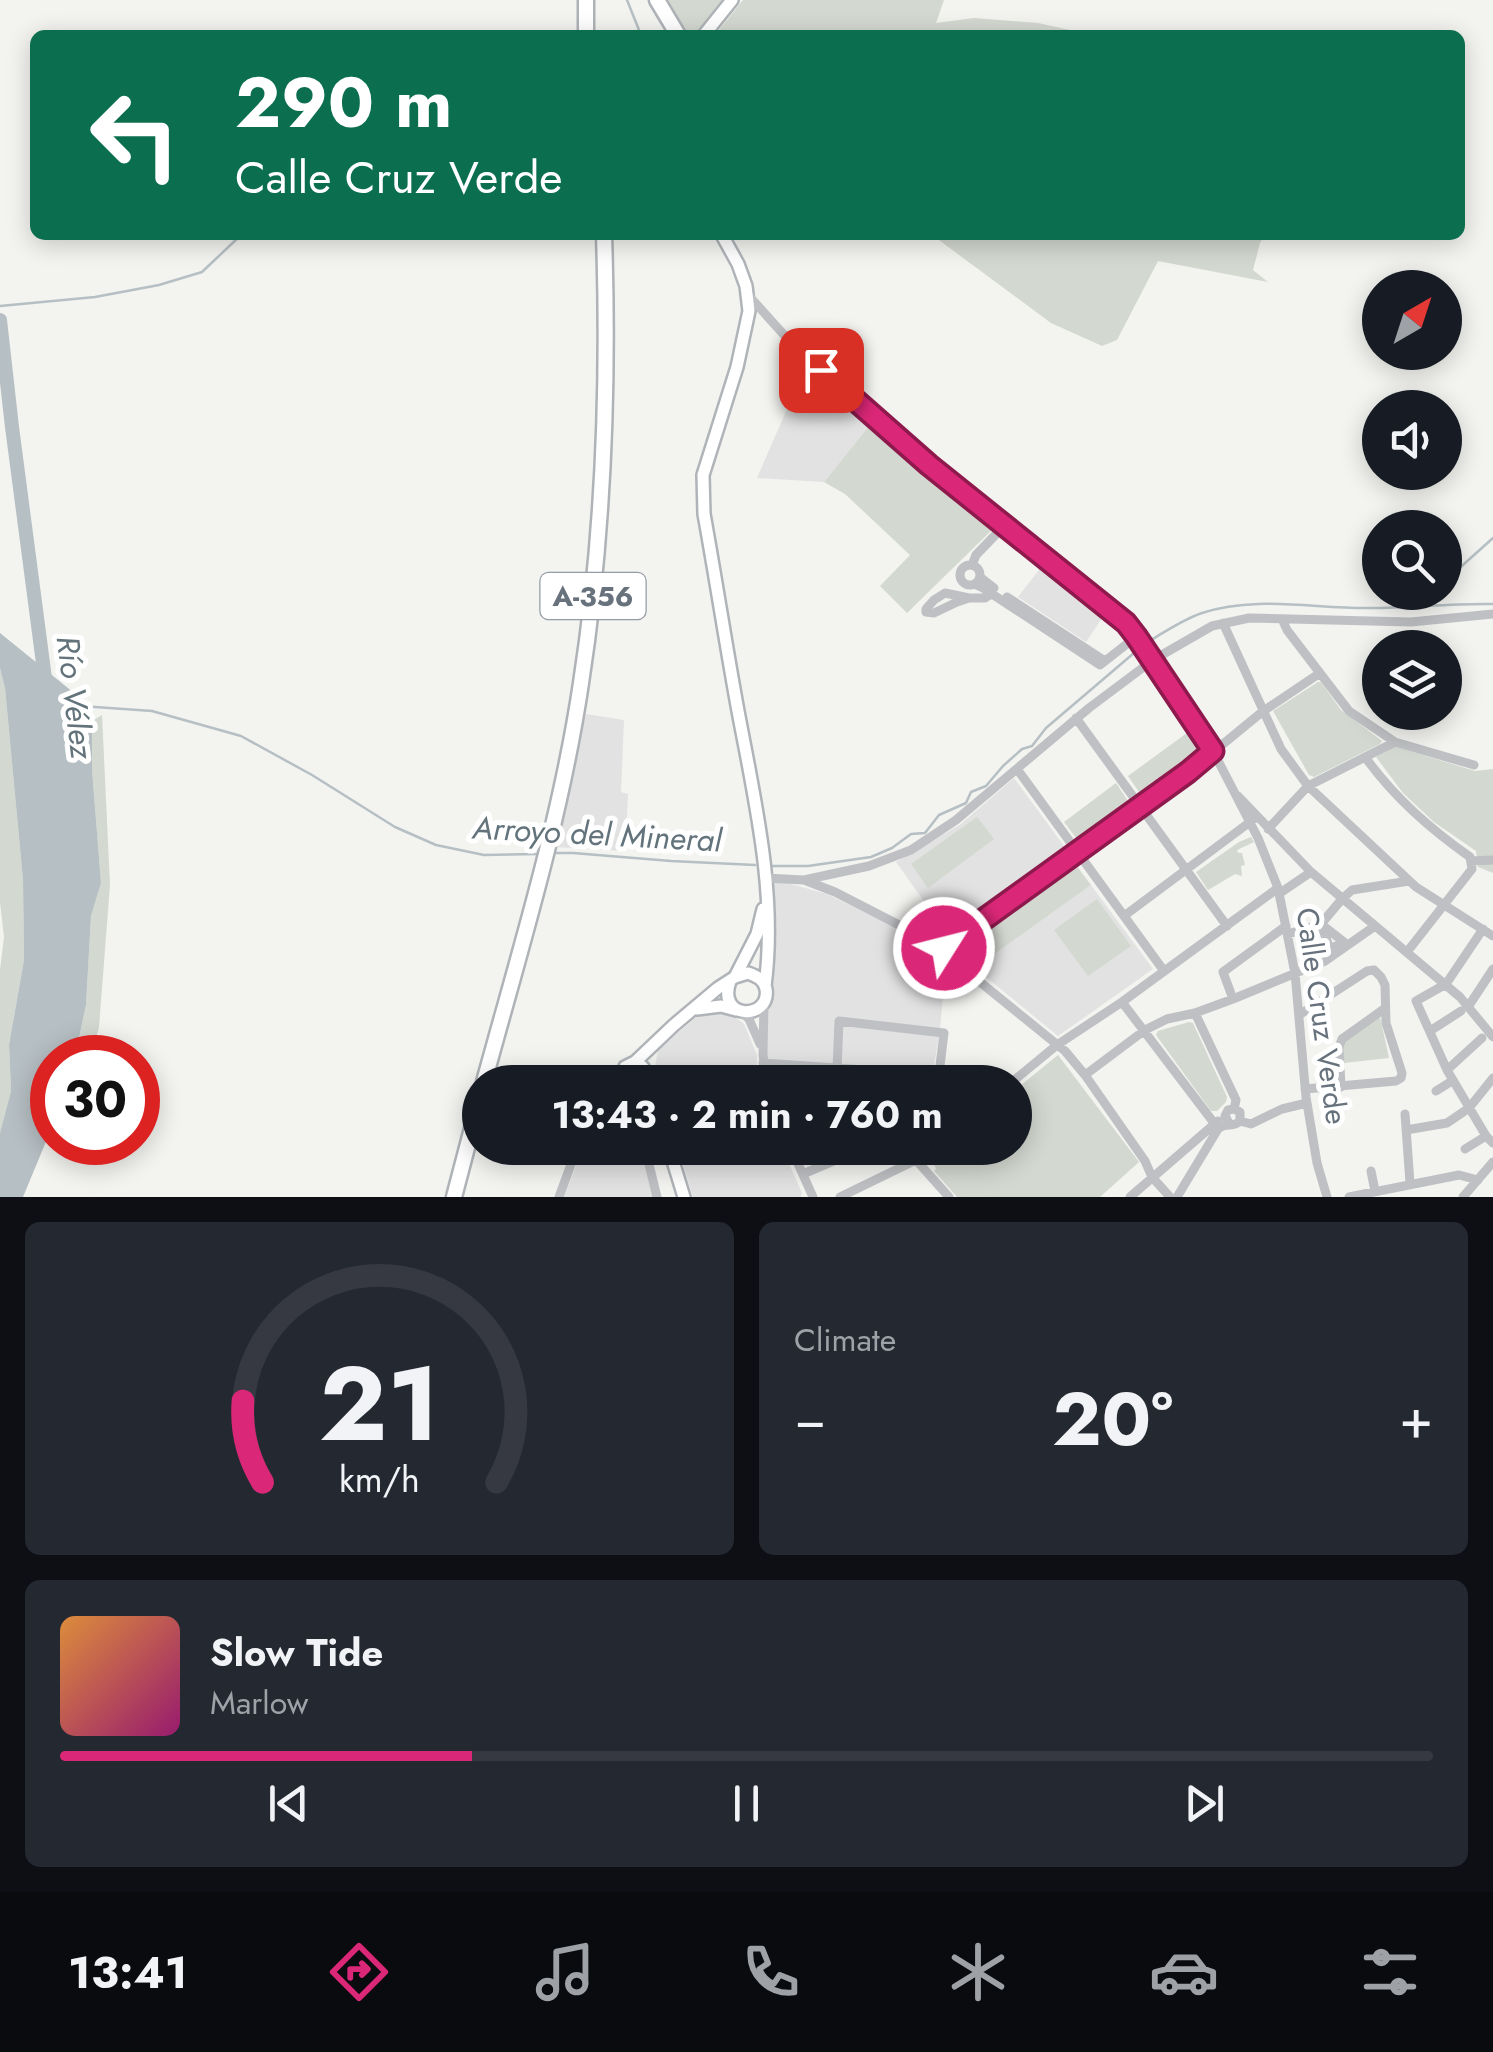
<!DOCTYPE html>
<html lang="en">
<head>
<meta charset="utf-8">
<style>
	body { margin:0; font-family:Jost,sans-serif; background:#242831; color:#f1f3f6; height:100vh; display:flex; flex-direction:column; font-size:38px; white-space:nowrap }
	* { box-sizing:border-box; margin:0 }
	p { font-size:32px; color:#9ea1a6 }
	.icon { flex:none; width:55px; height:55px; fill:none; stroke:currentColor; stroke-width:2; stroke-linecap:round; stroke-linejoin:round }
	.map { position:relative; height:1197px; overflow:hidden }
	.side { display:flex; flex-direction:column; gap:25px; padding:25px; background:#0d0f14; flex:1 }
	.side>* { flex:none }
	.top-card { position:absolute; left:30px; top:30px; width:1435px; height:210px; border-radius:15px; box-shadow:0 5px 25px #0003; background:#0b6e4f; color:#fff; overflow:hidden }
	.needle { width:65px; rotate:39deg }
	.fabs { position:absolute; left:1362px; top:270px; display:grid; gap:20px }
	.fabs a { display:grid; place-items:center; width:100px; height:100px; border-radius:50%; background:#171b24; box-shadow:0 5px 25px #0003; font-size:50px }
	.speed { position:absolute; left:30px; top:1035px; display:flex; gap:20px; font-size:50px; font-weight:700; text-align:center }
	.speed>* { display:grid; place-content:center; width:130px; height:130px; border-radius:50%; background:#171b24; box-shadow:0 5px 25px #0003; line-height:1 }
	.speed .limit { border:15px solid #d22; background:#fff; color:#111 }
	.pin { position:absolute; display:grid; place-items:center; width:85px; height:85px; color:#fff; margin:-42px; border-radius:20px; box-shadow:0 5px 15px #0006 }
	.me { position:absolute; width:110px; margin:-55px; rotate:54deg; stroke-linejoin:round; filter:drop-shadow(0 0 8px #0008) }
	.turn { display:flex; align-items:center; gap:35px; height:210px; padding:0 40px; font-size:45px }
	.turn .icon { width:130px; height:130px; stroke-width:2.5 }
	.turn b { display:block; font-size:70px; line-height:85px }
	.big { font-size:75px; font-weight:700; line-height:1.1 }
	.side .card { flex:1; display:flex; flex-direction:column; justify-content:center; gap:15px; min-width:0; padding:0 35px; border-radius:15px; background:#242831 }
	.side .dial { align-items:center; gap:0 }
	.dial svg { height:260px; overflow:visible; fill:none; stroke:#363941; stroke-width:7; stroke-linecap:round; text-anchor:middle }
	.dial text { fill:#f1f3f6; stroke:none }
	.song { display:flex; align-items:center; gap:30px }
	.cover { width:120px; height:120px; border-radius:15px; background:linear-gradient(135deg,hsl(30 70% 55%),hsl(320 70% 35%)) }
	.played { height:10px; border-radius:5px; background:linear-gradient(90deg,#db2777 30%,#363941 30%) }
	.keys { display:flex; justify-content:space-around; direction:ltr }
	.heat { display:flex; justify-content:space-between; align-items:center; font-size:55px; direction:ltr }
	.side .tiles { flex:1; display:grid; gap:25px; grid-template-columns:1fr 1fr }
	.card:last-child { grid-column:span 2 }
	.trip { position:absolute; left:462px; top:1065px; width:570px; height:100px; border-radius:50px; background:#171b24; box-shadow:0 5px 25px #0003; font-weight:700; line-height:100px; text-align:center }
	.dock { display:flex; height:160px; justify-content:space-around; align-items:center; background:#090b0e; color:#9ea1a6 }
	.dock .icon { width:70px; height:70px }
	.dock .on { color:#db2777 }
	.dock b { font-size:45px; color:#f1f3f6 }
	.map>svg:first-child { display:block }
</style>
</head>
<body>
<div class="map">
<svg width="1493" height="1197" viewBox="0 0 1493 1197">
	<rect width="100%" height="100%" fill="#f3f3f0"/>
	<path fill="#e1e2e1" d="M 807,363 L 873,421 L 824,482 L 757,478 Z
		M 1042,566 L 1104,615 L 1086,642 L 1018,597 Z
		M 586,714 L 624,720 L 621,792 L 628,794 L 625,851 L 555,847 Z
		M 1014,778 L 1064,846 L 946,932 L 896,862 L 961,824 Z
		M 776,880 L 827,894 L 943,950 L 967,971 L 943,994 L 940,1030 L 931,1082 L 772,1082 L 767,1053 L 771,883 Z
		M 1091,885 L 1153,969 L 1058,1036 L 975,968 Z
		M 717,1012 L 732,1015 L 744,1024 L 757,1055 L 756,1082 L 660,1082 L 655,1067 L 658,1050 L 700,1014 Z
		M 583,1148 L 641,1148 L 653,1197 L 564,1197 Z
		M 678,1148 L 782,1148 L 802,1193 L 801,1197 L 693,1197 Z"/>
	<path fill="#d3d8d0" d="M 663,0 L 725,0 L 696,35 L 683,31 Z
		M 743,0 L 944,0 L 936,23 L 974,18 L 1038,23 L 1093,35 L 715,35 Z
		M 932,235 L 1265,235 L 1260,243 L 1253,270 L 1268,282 L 1158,261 L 1117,340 L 1102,346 L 1051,323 Z
		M 873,421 L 995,527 L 907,613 L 880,586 L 910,555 L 845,494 L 824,482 Z
		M 0,668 L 5,688 L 23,880 L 24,960 L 9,1045 L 11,1091 L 0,1133 L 0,970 L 4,937 L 0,902 Z
		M 1318,682 L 1321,682 L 1341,710 L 1382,741 L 1380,744 L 1314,777 L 1309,775 L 1273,711 Z
		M 102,715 L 110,885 L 99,1027 L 91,1057 L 75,1058 L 86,1005 L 91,916 L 101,883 L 92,769 L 92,721 Z
		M 1191,730 L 1201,747 L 1139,792 L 1128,776 Z
		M 1394,746 L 1475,771 L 1493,769 L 1493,873 L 1478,867 L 1476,851 L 1434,822 L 1403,793 L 1376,757 Z
		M 1116,783 L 1128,801 L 1077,839 L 1064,822 Z
		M 977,817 L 994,839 L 928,888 L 911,864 Z
		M 1251,837 L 1254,842 L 1237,850 L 1238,853 L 1242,853 L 1245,865 L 1241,866 L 1242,876 L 1235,874 L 1208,890 L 1196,872 L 1239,842 Z
		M 1076,865 L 1091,885 L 975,968 L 955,951 Z
		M 1097,899 L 1131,946 L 1088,976 L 1054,930 Z
		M 1380,1017 L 1389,1058 L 1344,1063 L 1343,1045 L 1347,1039 Z
		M 1189,1022 L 1193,1023 L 1227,1097 L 1226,1102 L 1217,1111 L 1211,1111 L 1156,1035 L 1158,1031 Z
		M 1058,1055 L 1139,1162 L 1100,1197 L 957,1197 L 934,1171 L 936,1169 L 933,1162 L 937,1156 L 935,1154 L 944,1148 L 1015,1148 L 1015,1090 Z"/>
	<path fill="#b6bfc3" d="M 0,633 L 79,697 L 92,721 L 92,769 L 101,883 L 91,916 L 86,1005 L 75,1057 L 52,1058 L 52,1127 L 23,1197 L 0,1197 L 0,1133 L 11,1091 L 9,1045 L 24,960 L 23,880 L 5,688 L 0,668 Z"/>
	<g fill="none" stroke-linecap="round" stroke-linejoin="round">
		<path stroke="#b6bfc3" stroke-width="2.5" d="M 627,0 L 641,35
			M 0,306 L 95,297 L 159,285 L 202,272 L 241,235
			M 1445,581 L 1493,538
			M 1413,607 L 1431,592
			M 1148,642 C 1164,632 1184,619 1202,613 C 1255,595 1316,609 1370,608 C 1411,608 1452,603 1493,604
			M 81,706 L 152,711 L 241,736 L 312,775 L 395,827 L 436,845 L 484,855 L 539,854
			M 552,853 L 573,853 L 671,861 L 755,865
			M 770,866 L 808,866 L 871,857 L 892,848 L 911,834 L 925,833 L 939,815 L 966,803 L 971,792 L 986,786 L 1003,766 L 1022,749 L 1032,746 L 1046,728 L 1141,647"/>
		<path stroke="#b6bfc3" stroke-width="14" d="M 0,320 L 12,427 L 46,686"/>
		<g stroke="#b0b4b8" stroke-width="16">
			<path id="secondary" d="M 704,35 L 732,0
				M 722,235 L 738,264 L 746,286 L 749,311 L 737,367 L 703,475 L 704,514 C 716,580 726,646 738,711 C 755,801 777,895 765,986
				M 735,977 L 757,934 L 763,909
				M 697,1009 L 721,1006 L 736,1010
				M 635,1062 C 645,1066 649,1074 643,1082
				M 626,1082 L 623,1077 L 625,1067 L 635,1062 L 674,1025 L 718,988 L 735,977 L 748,973 C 756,976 764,979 766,989 C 771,1020 716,1021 730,981
				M 669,1148 L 684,1197"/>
		</g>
		<g stroke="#afb2b6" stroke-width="19">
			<path id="primary" d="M 586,0 L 586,35
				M 657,0 L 678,35
				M 484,1082 C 520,950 561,818 581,683 C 604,534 609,385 604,235
				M 454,1197 L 480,1098"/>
		</g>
		<path stroke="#bec0c3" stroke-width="9" d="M 749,296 L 795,347 L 929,465 L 1126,623 L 1137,636 L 1213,751 L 1258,838 L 1278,888 L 1295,973 L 1306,1097 L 1317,1163 L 1327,1197
			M 972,565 L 976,555 L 1004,526
			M960 575a10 10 0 1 1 20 0a10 10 0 1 1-20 0Z
			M 980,577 L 994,588
			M 974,584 L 983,588 L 1100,665 L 1137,636
			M 1007,597 L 1105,661
			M 969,598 L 945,593 L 934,600 L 926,609 L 926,612 L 934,613 L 957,602 L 969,598 L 985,598 L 991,594
			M 1282,619 L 1287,630 L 1349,711 L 1395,742 L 1474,765
			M 1223,623 L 1281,749 L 1308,786 L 1416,887 L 1493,936
			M 1076,718 L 1227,926
			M 1365,757 C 1395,798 1429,828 1470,857 L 1472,869 L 1407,952
			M 1017,769 L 1164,971
			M 1238,796 L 1311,872 L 1460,997 L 1493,1037
			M 1268,829 L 1308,786 L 1395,742
			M 1471,861 L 1493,860
			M 765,878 L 804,880 L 835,892 L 944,948 L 969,968 L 975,978 L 1065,1051 L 1085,1075 L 1145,1161 L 1152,1177 L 1170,1197
			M 804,880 L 869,866 L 911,850 L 956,820 L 1089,708 L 1153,660 L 1212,626 L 1249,618 L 1411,622 L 1493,614
			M 1280,893 L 1311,872
			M 1124,916 L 1254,819
			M 1321,924 L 1344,942 L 1330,949 Z
			M 1483,929 L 1446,984 L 1416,1001 L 1447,1070 L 1486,1136 L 1493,1143
			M 1288,934 L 1321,924 L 1342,899 L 1352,890 L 1409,881
			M 944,948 L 1189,772 L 1262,712 L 1320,673
			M 1233,999 L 1223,972 L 1286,926
			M 764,1002 L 763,1055 L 767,1082
			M 1122,1002 L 1214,1123
			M 1468,1007 L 1493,969
			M 742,1012 L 749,1019 L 760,1044
			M 1195,1013 L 1236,1100 L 1234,1109
			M 1299,1015 L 1367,971 L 1374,970 L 1381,977 L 1385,985 L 1386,1023 L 1402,1073 L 1401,1078 L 1396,1081 L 1305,1089
			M 1430,1031 L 1461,1011
			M 763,1063 L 939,1075
			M 837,1070 L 839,1021 L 944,1033 L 938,1082
			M 1447,1070 L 1482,1038
			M 1085,1075 L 1145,1030 L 1167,1019 L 1195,1013 L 1233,999 L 1325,961 L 1375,926
			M 610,1082 L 623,1072
			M 1012,1082 L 1057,1045 L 1122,1002 L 1278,888
			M 1341,1087 L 1339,1047 L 1342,1039 L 1384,1009
			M 1436,1091 L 1452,1081
			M 1405,1114 L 1410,1183
			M 1240,1121 L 1251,1124 L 1282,1109 L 1307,1103
			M 1406,1130 L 1447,1123 L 1469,1108 L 1493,1078
			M 645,1148 L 657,1197
			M 791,1148 L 813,1197
			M 1465,1149 L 1486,1136
			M 916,1160 L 949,1197
			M 1371,1171 L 1375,1191
			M 803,1174 L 864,1148
			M 559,1197 L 577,1148
			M 840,1197 L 916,1160 L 932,1148
			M 1130,1197 L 1218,1121
			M 1177,1197 L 1218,1129 C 1225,1122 1234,1128 1240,1121 L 1240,1112 L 1234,1109 L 1228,1110 L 1225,1116 L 1230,1125
			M 1349,1197 L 1459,1175 L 1478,1180
			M 1463,1197 L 1493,1162"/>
		<use href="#secondary" stroke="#fff" stroke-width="11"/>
		<use href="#primary" stroke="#fff" stroke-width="14"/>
	</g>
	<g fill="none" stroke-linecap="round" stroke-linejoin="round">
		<g stroke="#8e194d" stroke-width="25">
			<path id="route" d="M 821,370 L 929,465 L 1126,623 L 1136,636 L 1213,751 L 1188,772 L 944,948"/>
		</g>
		<use href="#route" stroke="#db2777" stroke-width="18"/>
	</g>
	<g text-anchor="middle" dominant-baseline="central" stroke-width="10" stroke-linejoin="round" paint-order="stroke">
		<rect fill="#fff" stroke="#959ca4" stroke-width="2.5" x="540.5" y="573" width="105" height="46" rx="8"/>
		<g font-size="28" font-weight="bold" fill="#67727d">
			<text x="593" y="596">A-356</text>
		</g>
		<g font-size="30" fill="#67727d" stroke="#fff">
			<text transform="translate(1322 1016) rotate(82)">Calle Cruz Verde</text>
		</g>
		<g font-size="32" font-style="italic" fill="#63737b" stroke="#fff">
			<text transform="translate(75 697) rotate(83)">Río Vélez</text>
			<text transform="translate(597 834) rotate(3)">Arroyo del Mineral</text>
		</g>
	</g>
</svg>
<div class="fabs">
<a><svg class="needle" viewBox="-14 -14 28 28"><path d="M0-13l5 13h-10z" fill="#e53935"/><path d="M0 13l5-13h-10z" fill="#9ea1a6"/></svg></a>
<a><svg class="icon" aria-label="sound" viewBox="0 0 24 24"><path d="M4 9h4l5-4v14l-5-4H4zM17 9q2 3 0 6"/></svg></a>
<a><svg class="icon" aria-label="search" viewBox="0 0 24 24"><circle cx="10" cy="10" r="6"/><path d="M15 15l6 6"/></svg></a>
<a><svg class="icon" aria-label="layers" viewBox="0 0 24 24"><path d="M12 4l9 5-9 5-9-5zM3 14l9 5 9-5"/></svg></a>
</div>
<div class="speed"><div class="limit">30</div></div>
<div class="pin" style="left:821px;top:370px;background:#d93025"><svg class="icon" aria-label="arrive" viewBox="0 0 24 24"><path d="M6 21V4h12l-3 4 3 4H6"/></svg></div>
<svg class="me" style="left:944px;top:948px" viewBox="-20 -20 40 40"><circle r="17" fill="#db2777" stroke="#fff" stroke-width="3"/><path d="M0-11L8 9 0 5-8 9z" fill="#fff"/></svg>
<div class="trip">13:43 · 2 min · 760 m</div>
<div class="top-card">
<div class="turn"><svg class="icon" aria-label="left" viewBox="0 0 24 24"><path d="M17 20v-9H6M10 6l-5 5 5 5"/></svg><div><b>290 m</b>Calle Cruz Verde</div></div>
</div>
</div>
<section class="side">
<div class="tiles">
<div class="card dial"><svg viewBox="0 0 100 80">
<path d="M14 69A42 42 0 1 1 86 69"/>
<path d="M14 69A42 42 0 0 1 8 44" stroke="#db2777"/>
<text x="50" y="56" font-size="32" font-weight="700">21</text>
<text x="50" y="72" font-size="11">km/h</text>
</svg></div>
<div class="card"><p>Climate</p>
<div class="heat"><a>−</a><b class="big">20°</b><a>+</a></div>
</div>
<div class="card">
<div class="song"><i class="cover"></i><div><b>Slow Tide</b><p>Marlow</p></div></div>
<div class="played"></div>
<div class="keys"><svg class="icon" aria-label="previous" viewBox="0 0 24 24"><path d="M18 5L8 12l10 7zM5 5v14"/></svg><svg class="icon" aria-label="pause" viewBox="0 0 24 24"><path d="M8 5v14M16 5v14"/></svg><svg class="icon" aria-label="next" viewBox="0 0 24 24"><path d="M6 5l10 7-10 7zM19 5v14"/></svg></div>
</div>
</div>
</section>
<nav class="dock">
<b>13:41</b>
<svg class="icon on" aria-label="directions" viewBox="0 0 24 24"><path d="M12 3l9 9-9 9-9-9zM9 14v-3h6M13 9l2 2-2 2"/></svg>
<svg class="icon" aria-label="music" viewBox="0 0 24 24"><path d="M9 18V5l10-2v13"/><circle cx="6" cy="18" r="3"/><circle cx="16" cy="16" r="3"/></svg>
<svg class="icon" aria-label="phone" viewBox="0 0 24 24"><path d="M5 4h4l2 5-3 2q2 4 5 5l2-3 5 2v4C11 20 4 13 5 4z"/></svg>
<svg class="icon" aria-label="climate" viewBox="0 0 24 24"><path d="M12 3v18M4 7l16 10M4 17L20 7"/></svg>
<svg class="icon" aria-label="car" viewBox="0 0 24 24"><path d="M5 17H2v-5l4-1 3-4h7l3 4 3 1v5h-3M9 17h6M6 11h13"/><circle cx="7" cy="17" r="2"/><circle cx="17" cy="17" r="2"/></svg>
<svg class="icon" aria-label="filters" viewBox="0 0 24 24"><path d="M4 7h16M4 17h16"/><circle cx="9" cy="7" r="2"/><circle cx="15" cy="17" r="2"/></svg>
</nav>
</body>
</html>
